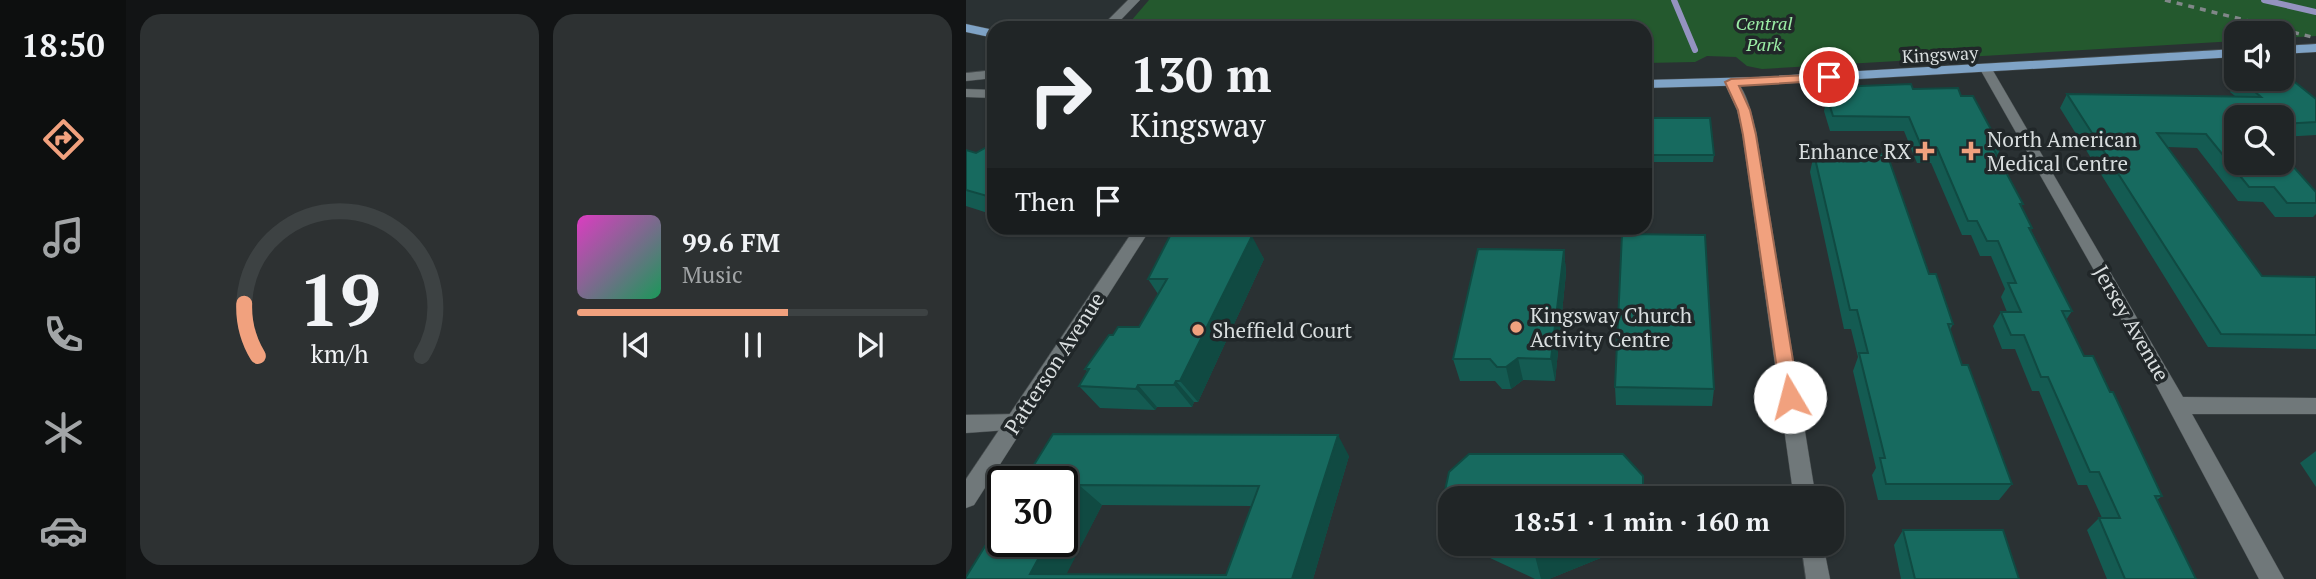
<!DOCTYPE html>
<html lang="en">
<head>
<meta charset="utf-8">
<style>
	body { margin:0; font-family:"PT Serif",serif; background:#2d3132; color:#f1f3f6; height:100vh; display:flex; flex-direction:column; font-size:26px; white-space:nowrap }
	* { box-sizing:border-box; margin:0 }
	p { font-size:23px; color:#a2a5a7 }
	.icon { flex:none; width:38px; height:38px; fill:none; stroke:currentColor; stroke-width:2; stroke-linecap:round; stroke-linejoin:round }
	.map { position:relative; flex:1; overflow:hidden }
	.details { display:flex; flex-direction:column; gap:14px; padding:14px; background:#121415; width:840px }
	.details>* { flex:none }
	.guide { position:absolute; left:21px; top:21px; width:665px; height:214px; border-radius:21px; box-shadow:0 2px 5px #0004,0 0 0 2px #3d4243; background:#202526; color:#f1f3f6; overflow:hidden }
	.controls { position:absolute; left:1258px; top:21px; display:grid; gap:14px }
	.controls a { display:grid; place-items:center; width:70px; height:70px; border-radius:14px; background:#202526; box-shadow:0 2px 5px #0004,0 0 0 2px #3d4243; font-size:35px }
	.speed { position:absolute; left:21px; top:466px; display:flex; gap:14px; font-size:35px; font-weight:700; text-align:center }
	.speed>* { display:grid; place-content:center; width:91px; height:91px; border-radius:50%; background:#202526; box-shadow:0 2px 5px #0004,0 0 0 2px #3d4243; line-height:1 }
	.speed .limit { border:4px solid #111; border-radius:10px; background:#fff; color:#111 }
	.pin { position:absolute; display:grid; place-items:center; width:60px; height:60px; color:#fff; margin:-30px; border:4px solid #fff; border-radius:50%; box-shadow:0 2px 7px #0007 }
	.me { position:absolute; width:77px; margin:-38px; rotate:352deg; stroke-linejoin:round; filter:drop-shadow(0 0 5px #0008) }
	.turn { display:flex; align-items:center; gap:24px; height:147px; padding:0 28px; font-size:32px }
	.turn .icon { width:91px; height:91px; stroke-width:2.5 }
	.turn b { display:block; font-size:49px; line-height:60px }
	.then { display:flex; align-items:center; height:66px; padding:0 28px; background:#0003; gap:14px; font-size:26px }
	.details .card { flex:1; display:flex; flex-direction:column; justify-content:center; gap:10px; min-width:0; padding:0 24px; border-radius:21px; background:#2d3132 }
	.details .dial { align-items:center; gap:0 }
	.dial svg { height:182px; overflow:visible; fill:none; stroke:#3d4243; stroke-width:7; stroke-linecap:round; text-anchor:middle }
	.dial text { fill:#f1f3f6; stroke:none }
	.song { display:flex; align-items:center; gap:21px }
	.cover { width:84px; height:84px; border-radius:10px; background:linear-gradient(135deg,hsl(310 70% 55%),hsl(150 70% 35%)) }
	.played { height:7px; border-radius:4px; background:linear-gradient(90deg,#f1a17e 60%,#3d4243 60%) }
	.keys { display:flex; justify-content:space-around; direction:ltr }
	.details .tiles { flex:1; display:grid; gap:14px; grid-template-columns:repeat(2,1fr) }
	.trip { position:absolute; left:472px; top:486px; width:406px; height:70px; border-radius:21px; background:#202526; box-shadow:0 2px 5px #0004,0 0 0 2px #3d4243; font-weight:600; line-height:70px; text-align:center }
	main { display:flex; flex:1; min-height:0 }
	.menu { display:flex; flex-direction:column; width:126px; justify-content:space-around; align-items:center; background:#0d0f0f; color:#a2a5a7 }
	.menu .icon { width:49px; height:49px }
	.menu .active { color:#f1a17e }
	.menu b { font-size:32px; color:#f1f3f6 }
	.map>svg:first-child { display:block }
</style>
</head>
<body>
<main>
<nav class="menu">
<b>18:50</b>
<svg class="icon active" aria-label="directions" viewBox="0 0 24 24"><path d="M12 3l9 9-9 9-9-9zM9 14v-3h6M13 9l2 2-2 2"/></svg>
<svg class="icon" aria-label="music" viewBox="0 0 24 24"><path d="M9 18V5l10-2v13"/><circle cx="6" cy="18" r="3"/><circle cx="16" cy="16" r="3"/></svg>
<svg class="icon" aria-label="phone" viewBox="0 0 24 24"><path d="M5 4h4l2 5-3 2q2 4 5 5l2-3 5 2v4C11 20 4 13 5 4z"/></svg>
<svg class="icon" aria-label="climate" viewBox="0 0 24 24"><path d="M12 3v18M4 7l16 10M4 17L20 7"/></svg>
<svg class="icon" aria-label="car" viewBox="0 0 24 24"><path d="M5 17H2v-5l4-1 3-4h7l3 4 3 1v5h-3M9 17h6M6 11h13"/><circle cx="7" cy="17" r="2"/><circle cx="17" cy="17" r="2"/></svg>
</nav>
<section class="details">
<div class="tiles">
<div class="card dial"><svg viewBox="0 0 100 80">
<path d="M14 69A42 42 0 1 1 86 69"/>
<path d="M14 69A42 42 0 0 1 8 46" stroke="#f1a17e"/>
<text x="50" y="56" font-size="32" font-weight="700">19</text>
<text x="50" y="72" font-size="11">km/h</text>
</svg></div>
<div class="card">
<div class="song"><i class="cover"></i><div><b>99.6 FM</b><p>Music</p></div></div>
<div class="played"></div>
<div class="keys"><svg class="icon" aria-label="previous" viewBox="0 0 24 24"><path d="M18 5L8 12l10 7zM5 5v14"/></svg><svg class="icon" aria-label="pause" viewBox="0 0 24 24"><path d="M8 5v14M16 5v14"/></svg><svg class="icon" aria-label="next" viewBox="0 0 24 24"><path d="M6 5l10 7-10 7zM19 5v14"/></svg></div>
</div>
</div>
</section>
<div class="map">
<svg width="1350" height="579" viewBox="0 0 1350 579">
	<rect width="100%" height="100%" fill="#2a3133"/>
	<path fill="#24592e" d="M 183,0 L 1350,0 L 1350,36 L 1316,38 L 1316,33 L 1270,33 L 1270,41 L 796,69 L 781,66 L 770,57 L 741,56 L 729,62 L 679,63 L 679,28 L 159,28 Z"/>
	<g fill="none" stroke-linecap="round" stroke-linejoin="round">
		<path stroke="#9493c0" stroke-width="6" d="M 708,0 L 729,50
			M 1298,0 L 1350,12"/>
		<g stroke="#464c4e" stroke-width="1">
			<path id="minor" d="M 1020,65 L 1026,69 L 1217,397 L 1350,398 L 1350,414 L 1226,414 L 1318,579 L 1293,579 L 1146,302 L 1014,69 Z
				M 765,78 C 780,84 786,116 790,131 L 850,499 L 828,499 L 776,131 L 771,110 L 758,82 Z
				M 48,414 L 55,417 L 58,423 L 55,429 L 0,433 L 0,415 Z
				M 835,544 L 857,544 L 864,579 L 840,579 Z"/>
		</g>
		<g stroke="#464c4e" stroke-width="1">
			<path id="tertiary" d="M 162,0 L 174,0 L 147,28 L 134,28 Z
				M 28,70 L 28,78 L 0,81 L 0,73 Z
				M 0,89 L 28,90 L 28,98 L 0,97 Z
				M 169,228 L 185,228 L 8,505 L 0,508 L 0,479 Z"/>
		</g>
		<g stroke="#464c4e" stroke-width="1">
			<path id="primary" d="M 0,24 L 28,30 L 28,38 L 0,32 Z
				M 1350,44 L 1350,52 L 1316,54 L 1316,46 Z
				M 1270,49 L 1270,57 L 792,85 L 679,88 L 679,80 L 792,77 Z"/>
		</g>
		<use href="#minor" fill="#70787a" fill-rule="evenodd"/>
		<use href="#tertiary" fill="#70787a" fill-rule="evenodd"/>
		<use href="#primary" fill="#7fa3c6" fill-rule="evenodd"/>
		<path stroke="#818789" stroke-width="3.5" stroke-dasharray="6 6" stroke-linecap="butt" d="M 1199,0 L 1350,38"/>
	</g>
	<path fill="#145b52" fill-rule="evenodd" d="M 1273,79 L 1350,99 L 1350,135 L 1316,137 L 1316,117 L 1270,117 L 1350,192 L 1350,214 L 1347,217 L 1309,217 L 1297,202 L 1272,201 L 1231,148 L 1201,147 L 1296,276 L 1350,277 L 1350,349 L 1242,347 L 1094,108 L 1101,94 L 1269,96 L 1264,92 Z
		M 870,87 L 947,89 L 995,96 L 1035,148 L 1031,156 L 1057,204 L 1055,207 L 1066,228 L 1065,230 L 1106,311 L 1100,320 L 1118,356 L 1144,392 L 1196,496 L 1191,500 L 1230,579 L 1141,579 L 1121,530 L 1133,518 L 1136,518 L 1121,485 L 1112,485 L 1073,391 L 1066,391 L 1049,349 L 1036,349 L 1027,326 L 1035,312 L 1041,312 L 1035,297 L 1039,289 L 1025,256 L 1014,256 L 1005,235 L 996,235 L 965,163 L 951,163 L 938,131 L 864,131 L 858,111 L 861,97 L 868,97 Z
		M 679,118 L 748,155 L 747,162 L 679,162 Z
		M 28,143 L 28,215 L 0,206 L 0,150 L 10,153 Z
		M 848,154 L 963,274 L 987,324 L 984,330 L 996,365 L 1046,484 L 1033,500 L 912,500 L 906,475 L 910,468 L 887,371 L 892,357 L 885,329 L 878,329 L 844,172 Z
		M 283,234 L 298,259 L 232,402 L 228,402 L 226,407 L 191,407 L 189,410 L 134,408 L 113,386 L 122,372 L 119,369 L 147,335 L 173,327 L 192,294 L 182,279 Z
		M 598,250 L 600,273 L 589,381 L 557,380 L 545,389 L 536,389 L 529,381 L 494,381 L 487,359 Z
		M 649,387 L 748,389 L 746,406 L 650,405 Z
		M 1350,451 L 1350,487 L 1334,463 Z
		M 383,456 L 347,579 L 0,579 L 96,481 ZM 136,505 L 286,506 L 260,575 L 100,574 Z
		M 485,499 L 485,537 L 474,514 Z
		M 937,530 L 1053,579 L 935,579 L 928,545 Z
		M 494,544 L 669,544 L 583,579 L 569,579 Z"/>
	<path fill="#104a42" d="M 283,234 L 285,238 L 286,236 L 298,259 L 232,402 L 214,381 Z
		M 598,250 L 600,273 L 589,381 L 585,359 Z
		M 552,358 L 557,380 L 545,389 L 540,367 Z
		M 210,381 L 228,402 L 226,407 L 208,385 Z
		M 172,385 L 191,407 L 189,410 L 170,389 Z
		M 372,435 L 383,456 L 347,579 L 326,579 Z
		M 113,485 L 136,505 L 98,579 L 64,574 L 82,541 L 96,541 L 96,515 Z
		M 600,544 L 669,544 L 583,579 L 575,579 L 569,556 Z"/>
	<path fill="#176a5f" stroke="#104a42" stroke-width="2" d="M 1316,75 L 1320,75 L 1350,99 L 1350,122 L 1316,124 L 1316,117 L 1270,117 L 1270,163 L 1316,163 L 1316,154 L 1350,192 L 1350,203 L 1321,203 L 1308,187 L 1283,187 L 1240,134 L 1191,133 L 1296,276 L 1350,277 L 1350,335 L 1255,334 L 1101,94 L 1295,97 L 1274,79 L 1316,79 Z
		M 945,84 L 947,89 L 992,88 L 995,96 L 1007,96 L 1035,148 L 1027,148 L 1057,204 L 1054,204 L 1066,228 L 1063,228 L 1106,311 L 1096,311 L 1118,356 L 1127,356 L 1144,392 L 1147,392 L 1196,496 L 1189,496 L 1230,579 L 1159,579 L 1133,518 L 1154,518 L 1133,472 L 1124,472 L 1082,377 L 1075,377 L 1058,335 L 1045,335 L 1035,312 L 1055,312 L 1042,283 L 1050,283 L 1032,241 L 1021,241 L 1011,221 L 1002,221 L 971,148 L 956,148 L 943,117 L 867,116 L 861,97 L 873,97 L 870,87 Z
		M 679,118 L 744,118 L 748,155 L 679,155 Z
		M 28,143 L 28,198 L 0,190 L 0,150 L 10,153 Z
		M 848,154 L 921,154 L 963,274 L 970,274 L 987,324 L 982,324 L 996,365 L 1002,365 L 1046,484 L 920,484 L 914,458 L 919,458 L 893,353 L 902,353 L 891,310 L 884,310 Z
		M 205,234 L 283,234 L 282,236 L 286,236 L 214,381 L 210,381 L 208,385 L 172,385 L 170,389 L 113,386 L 123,369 L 119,369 L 143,335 L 147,335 L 152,327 L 173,327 L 201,279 L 182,279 Z
		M 656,234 L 739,235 L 748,389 L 649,387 Z
		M 512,249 L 598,250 L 585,359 L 552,358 L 540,367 L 531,367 L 524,359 L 487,359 Z
		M 87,434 L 372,435 L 326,579 L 0,579 L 0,577 L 37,517 L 37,541 L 82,541 L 64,574 L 260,575 L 293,486 L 113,485 L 96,515 L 96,481 L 58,481 Z
		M 503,454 L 657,454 L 677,476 L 677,499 L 485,499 L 485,518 L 474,514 L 483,472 Z
		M 937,530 L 1037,530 L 1053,579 L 949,579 Z
		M 542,544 L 600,544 L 569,556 Z"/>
	<path fill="#f1a17e" stroke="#9d6952" stroke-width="2" d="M 863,74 L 869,77 L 867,80 L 773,86 L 784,110 L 790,135 L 833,397 L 830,403 L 824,405 L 817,403 L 815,397 L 777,135 L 772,110 L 759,82 L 765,79 Z"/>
	<g fill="#f1a17e" stroke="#212729" stroke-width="2.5">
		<path d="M955.5 140.5h7v7h7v7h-7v7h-7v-7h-7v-7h7z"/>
		<path d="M1001.5 140.5h7v7h7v7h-7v7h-7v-7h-7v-7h7z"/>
		<circle cx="550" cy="327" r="7"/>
		<circle cx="232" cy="330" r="7"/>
	</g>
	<g text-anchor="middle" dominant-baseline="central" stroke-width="7" stroke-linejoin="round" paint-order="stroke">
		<g font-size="18" font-style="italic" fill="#9beea6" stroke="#212729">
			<text x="798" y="23">Central<tspan x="798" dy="21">Park</tspan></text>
		</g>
		<g font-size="18" fill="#d9dedf" stroke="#212729">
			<text transform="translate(974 54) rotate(-3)">Kingsway</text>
		</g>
		<g font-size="21" fill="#d9dedf" stroke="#212729" text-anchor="start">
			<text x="1021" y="139">North American<tspan x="1021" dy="24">Medical Centre</tspan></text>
			<text x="945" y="151" text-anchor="end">Enhance RX</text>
			<text x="564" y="315">Kingsway Church<tspan x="564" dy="24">Activity Centre</tspan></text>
			<text x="246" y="330">Sheffield Court</text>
		</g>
		<g font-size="21" fill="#d9dedf" stroke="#212729">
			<text transform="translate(1166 323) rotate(60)">Jersey Avenue</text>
			<text transform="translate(88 363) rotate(-57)">Patterson Avenue</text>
		</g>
	</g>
</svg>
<div class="controls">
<a><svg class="icon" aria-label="sound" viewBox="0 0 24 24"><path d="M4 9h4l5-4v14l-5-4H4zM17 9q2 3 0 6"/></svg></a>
<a><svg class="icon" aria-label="search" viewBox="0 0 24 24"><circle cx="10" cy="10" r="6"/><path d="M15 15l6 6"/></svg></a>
</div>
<div class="speed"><div class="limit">30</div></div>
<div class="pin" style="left:863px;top:77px;background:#d93025"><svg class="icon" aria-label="arrive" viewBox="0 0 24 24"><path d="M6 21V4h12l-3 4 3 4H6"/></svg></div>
<svg class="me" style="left:824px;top:397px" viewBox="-20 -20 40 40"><circle r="19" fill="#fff"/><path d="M0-13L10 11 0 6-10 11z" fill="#f1a17e"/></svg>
<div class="trip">18:51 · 1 min · 160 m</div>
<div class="guide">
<div class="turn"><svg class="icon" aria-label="right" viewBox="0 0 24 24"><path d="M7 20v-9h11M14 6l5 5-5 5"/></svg><div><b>130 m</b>Kingsway</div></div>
<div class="then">Then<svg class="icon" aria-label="arrive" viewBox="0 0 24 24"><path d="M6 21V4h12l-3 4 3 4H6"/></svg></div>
</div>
</div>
</main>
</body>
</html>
